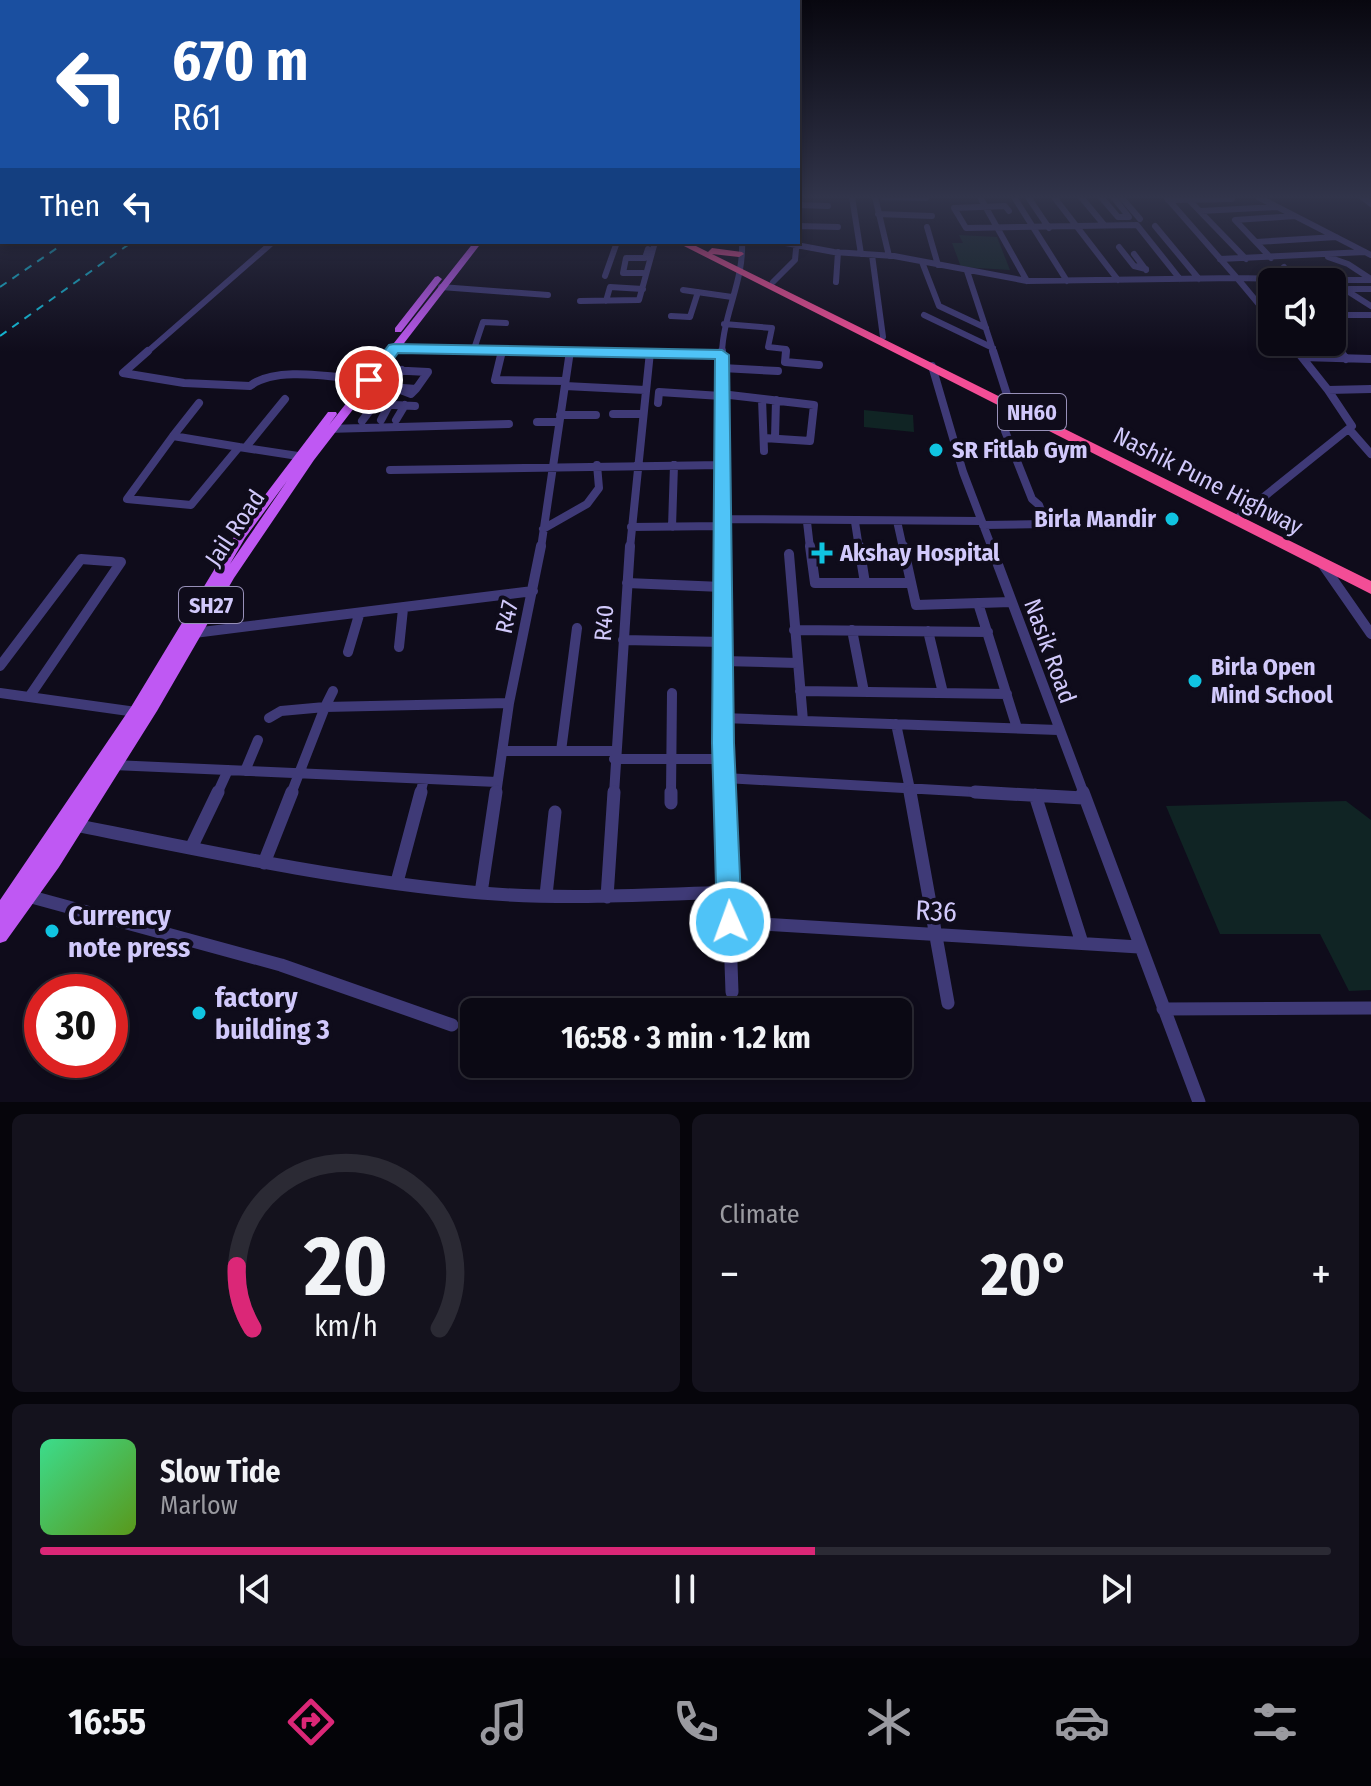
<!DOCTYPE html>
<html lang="en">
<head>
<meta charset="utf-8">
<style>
	body { margin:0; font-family:"Fira Sans Condensed",sans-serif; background:#14121d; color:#f1f3f6; height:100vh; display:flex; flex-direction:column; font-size:30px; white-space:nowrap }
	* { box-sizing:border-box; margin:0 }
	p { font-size:26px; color:#9a9aa0 }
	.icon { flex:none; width:44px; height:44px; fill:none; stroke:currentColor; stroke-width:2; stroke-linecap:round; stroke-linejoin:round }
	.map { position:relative; height:1102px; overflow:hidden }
	.drawer { display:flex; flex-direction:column; gap:12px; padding:12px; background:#06050b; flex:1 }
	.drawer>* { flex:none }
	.top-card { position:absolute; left:0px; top:0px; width:800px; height:244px; box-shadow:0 4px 12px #0003,0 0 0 2px #2b2a34; background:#1a4fa0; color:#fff; overflow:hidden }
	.controls { position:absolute; left:1258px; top:268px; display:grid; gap:16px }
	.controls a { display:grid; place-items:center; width:88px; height:88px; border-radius:12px; background:#0b0914; box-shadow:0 4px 12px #0003,0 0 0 2px #2b2a34; font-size:40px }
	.speed { position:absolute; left:24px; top:974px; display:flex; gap:16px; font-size:40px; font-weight:700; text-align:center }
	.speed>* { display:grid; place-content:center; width:104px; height:104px; border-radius:50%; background:#0b0914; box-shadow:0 4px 12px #0003,0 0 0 2px #2b2a34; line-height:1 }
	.speed .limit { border:12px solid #d22; background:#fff; color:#111 }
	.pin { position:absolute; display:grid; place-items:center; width:68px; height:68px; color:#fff; margin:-34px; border:4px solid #fff; border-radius:50%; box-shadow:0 2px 8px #0007 }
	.me { position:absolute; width:88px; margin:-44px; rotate:358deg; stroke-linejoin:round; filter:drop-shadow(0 0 6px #0008) }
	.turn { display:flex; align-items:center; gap:28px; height:168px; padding:0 40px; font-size:36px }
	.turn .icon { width:104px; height:104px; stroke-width:2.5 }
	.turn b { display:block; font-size:56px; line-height:68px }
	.then { display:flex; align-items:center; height:76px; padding:0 40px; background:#0003; gap:16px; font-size:30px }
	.big { font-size:60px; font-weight:700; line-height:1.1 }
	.drawer .card { flex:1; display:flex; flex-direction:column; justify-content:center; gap:12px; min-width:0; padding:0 28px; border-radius:12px; background:#14121d }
	.drawer .dial { align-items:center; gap:0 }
	.dial svg { height:208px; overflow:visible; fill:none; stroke:#2b2a34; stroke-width:7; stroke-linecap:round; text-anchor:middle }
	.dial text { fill:#f1f3f6; stroke:none }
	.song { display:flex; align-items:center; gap:24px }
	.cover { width:96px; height:96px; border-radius:12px; background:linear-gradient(135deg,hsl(150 70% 55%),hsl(90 70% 35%)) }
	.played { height:8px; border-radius:4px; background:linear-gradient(90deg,#db2777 60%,#2b2a34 60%) }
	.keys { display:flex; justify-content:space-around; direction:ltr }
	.heat { display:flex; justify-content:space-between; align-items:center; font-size:44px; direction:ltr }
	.drawer .tiles { flex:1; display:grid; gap:12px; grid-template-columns:1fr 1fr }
	.card:last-child { grid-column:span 2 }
	.trip { position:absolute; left:460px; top:998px; width:452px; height:80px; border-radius:12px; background:#0b0914; box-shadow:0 4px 12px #0003,0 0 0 2px #2b2a34; font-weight:700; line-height:80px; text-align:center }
	.tab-bar { display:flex; height:128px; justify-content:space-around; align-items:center; background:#040408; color:#9a9aa0 }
	.tab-bar .icon { width:56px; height:56px }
	.tab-bar .selected { color:#db2777 }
	.tab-bar b { font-size:36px; color:#f1f3f6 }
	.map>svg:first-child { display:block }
</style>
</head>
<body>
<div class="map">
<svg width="1371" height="1102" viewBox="0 0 1371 1102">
	<rect width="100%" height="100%" fill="#0f0c1b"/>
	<path fill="#102424" d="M 959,235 L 997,237 L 1010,270 L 961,267 L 952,243 L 963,243 Z
		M 864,410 L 913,415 L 914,432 L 864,427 Z
		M 1346,801 L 1371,820 L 1371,990 L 1349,991 L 1320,934 L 1220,934 L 1166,806 Z"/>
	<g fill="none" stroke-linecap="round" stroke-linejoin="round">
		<path stroke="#3f3a77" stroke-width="6" d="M 852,197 L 861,254
			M 875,197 L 889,256
			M 883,197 L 926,198
			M 980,197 L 1027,281
			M 1014,197 L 1067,281
			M 1028,197 L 1049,228
			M 1054,197 L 1118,280
			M 1081,197 L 1105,226
			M 1101,197 L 1118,217 L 1129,217 L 1113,197
			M 1121,197 L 1140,219
			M 1166,197 L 1237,278
			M 1258,197 L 1371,255
			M 1362,197 L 1371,204
			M 1168,200 L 1232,199
			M 1189,200 L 1246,259
			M 798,205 L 828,206
			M 1009,211 L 1005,206 L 954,208 L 966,228 L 1137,225 L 1180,279
			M 1200,211 L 1277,207
			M 878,214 L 932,216
			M 798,226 L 838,227
			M 1155,226 L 1199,279
			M 927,227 L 938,265
			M 780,242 L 834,252 L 894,256 L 1027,281 L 1237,278
			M 1256,242 L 1336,237
			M 1119,247 L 1134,266 L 1146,269
			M 1134,254 L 1146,270
			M 872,255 L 883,337
			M 1328,257 L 1348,264 L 1371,279
			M 1271,258 L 1235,220 L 1295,216
			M 1220,259 L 1365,252
			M 922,262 L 939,306 L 986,328
			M 1284,267 L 1293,279
			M 967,271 L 994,353
			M 643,273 L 623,273 L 626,258 L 645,258 L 648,249
			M 605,276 L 617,242
			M 1333,280 L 1370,280
			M 773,282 L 795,260 L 798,228
			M 836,282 L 838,252
			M 441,287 L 548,295
			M 1349,289 L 1371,289
			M 683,290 L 732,297
			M 580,301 L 639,300 L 655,242
			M 606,301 L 610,287 L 643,289
			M 924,315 L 993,348
			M 1342,315 L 1371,315
			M 671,316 L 690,317 L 698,292
			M 1272,320 L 1237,278 L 1330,280 L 1371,306
			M 724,324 L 772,328 L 768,347 L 786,349 L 786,353
			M 1290,342 L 1299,353
			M 1332,342 L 1341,353
			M 394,348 L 641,353
			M 474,349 L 483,322 L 506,323
			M 146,353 L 273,242
			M 502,353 L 503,349
			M 570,353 L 570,350
			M 722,353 C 723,315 744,280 742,242"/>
		<path stroke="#3f3a77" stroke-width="8" d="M 148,351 L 123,373 L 184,383 L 250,386 C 276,365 336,378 369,380
			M 502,351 L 495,380 L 565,381
			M 548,351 L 722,355
			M 786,351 L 785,362 L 819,365
			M 993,351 L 1009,401
			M 1297,351 L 1328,390
			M 1340,351 L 1346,359
			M 1302,357 L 1371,359
			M 932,366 L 963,472 L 992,548
			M 722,368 L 778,371
			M 363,385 L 416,389 L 411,394 L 398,389
			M 377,386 L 388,370 L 428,372 L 416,389
			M 565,386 L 645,390
			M 721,394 L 814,405 L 810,441 L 764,438
			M 762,399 L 764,451
			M 352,403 L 415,406
			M 658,403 L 659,392 L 721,396
			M 377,405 L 402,370
			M 613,414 L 642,414
			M 560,415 L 596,415
			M 381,420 L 388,407
			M 396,420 L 405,405
			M 362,421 L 374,405
			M 537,422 L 559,422
			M 327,429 L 509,424
			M 1349,429 L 1371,454
			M 173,436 L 199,403
			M 173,436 L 239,447 L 191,505 L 127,499 Z
			M 775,438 L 776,400
			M 239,447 L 298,456
			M 246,447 L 285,399
			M 390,470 L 722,465
			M 1240,516 L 1352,426 L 1328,390 L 1371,389
			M 722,519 L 981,521
			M 897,521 L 903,548
			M 807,522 L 810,548
			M 855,522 L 859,548
			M 983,525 L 1046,524 L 1039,505 L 1032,499 L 1005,431 L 1003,402 L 1006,399
			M 1045,525 L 1093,525
			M 631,527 L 722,526
			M 672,527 L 674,465
			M 543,529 L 587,504 L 599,488 L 597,465
			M 541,548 L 570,351
			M 630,548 L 650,352
			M 722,548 L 722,351"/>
		<path stroke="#3f3a77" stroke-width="10" d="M 722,546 L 725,794
			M 810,546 L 815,583 L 911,583
			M 859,546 L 865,583
			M 903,546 L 916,605 L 1011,602
			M 991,546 L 1084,794
			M 789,554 L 803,721
			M 1323,565 L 1371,634
			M 627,583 L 722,587
			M 978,603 L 1017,728
			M 794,630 L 988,632
			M 852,630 L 864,692
			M 928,631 L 943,693
			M 194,633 L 533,591
			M 623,640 L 723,642
			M 399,647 L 403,609
			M 348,652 L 359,615
			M 723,661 L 797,663
			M 0,666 L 81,559 L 121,562 L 29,697
			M 800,691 L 1007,694
			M 0,693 L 136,712
			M 269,718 L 281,711 L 325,707 L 333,691
			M 723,718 L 1058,730
			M 896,724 L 911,794
			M 502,751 L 615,751
			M 561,751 L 577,628
			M 614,759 L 724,759
			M 113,765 L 497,782
			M 245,771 L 258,740
			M 725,778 L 1010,794
			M 217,794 L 228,770
			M 291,794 L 325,707 L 509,703
			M 420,794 L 424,779
			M 496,794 L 509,703 L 541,546
			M 614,794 L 630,546
			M 671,794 L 672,693"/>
		<path stroke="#3f3a77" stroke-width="13" d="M 725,792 L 732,992
			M 910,792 L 948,1003
			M 975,792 L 1083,798
			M 1083,792 L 1199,1102
			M 1035,795 L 1082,943
			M 671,803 L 671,792
			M 75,825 C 209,852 344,881 481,893 C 563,900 647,895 729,892
			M 191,848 L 218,792
			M 264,863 L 292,792
			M 397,882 L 421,792
			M 481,893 L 496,792
			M 546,895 L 555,812
			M 28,896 L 281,965 L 452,1025
			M 607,897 L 614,792
			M 730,922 L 1139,947
			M 1163,1009 L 1371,1008"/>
		<path fill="#bf58f3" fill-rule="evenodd" d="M 474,242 L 482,242 L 314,460 L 234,578 L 157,711 L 59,867 L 6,941 L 0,943 L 0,900 L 131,707 L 237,532 L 328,412 L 336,412 L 337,414 L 329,425 ZM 287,481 L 230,564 L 245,538 Z
			M 438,276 L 442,279 L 401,332 L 395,332 L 395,328 L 435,277 Z"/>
		<path fill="#f34d96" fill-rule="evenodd" d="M 676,242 L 688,242 L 708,252 L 712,248 L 742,252 L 744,254 L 739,257 L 712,254 L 1371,581 L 1371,594 Z"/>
		<path stroke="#10c4e1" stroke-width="2" stroke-dasharray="8 7" stroke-linecap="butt" d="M 0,287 L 66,242
			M 0,336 L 132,242"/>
	</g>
	<linearGradient id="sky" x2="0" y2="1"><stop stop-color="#08070f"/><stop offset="0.56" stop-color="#31344a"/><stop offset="1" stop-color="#31344a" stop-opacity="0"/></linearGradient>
	<rect width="1371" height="352" fill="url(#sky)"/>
	<path fill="#4fc3f7" stroke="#337fa1" stroke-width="2" d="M 394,344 L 722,350 L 729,355 L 734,743 L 742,922 L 739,931 L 730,935 L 721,931 L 717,922 L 712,743 L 715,359 L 398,353 L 375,384 L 364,384 L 364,377 L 389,345 Z"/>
	<g fill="#10c4e1" stroke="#0f0c1b" stroke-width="3">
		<circle cx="936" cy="450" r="8"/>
		<circle cx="1172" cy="519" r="8"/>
		<path d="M818 541h8v8h8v8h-8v8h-8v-8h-8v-8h8z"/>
		<circle cx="1195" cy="681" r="8"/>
		<circle cx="52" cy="931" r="8"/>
		<circle cx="199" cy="1013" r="8"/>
	</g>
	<g text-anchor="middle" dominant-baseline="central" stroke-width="8" stroke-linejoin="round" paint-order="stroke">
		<g fill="#0f0c1b" stroke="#9790b8" stroke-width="2">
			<rect x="998" y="394" width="68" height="36" rx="6"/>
			<rect x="179" y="587" width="64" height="36" rx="6"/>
		</g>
		<g font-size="22" font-weight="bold" fill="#d1c9fb">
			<text x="1032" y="412">NH60</text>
			<text x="211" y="605">SH27</text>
		</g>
		<g font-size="24" font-weight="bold" fill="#d1c9fb" stroke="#0f0c1b" text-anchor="start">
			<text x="952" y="450">SR Fitlab Gym</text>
			<text x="1156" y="519" text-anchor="end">Birla Mandir</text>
			<text x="840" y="553">Akshay Hospital</text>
			<text x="1211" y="667">Birla Open<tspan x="1211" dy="28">Mind School</tspan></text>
		</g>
		<g font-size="24" fill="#d1c9fb" stroke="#0f0c1b">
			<text transform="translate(1208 481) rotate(27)">Nashik Pune Highway</text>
			<text transform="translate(235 528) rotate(-56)">Jail Road</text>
			<text transform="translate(507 617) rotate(-78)">R47</text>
			<text transform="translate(604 623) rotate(-86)">R40</text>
			<text transform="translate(1050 651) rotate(70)">Nasik Road</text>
		</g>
		<g font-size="28" fill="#d1c9fb" stroke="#0f0c1b">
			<text transform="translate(936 911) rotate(3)">R36</text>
		</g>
		<g font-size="28" font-weight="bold" fill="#d1c9fb" stroke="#0f0c1b" text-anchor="start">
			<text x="68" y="915">Currency<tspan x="68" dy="32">note press</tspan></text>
			<text x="215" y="997">factory<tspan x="215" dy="32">building 3</tspan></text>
		</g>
	</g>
</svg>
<div class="controls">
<a><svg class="icon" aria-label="sound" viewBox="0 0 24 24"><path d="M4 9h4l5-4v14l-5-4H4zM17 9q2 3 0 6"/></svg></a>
</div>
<div class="speed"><div class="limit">30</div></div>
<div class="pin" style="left:369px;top:380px;background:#d93025"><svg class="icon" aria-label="arrive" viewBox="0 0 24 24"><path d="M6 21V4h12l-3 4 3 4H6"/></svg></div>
<svg class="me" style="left:730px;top:922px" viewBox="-20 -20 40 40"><circle r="17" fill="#4fc3f7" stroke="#fff" stroke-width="3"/><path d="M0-11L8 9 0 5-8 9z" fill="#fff"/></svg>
<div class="trip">16:58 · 3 min · 1.2 km</div>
<div class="top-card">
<div class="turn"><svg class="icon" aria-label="left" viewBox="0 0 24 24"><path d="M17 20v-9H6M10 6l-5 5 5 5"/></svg><div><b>670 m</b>R61</div></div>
<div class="then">Then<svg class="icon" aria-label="left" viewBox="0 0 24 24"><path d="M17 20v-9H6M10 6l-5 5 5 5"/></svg></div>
</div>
</div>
<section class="drawer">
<div class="tiles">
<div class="card dial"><svg viewBox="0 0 100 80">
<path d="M14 69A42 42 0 1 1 86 69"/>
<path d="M14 69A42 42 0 0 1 8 45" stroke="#db2777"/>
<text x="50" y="56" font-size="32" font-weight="700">20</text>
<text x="50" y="72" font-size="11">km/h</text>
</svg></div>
<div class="card"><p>Climate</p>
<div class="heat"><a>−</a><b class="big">20°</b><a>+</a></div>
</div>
<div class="card">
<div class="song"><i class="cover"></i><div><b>Slow Tide</b><p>Marlow</p></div></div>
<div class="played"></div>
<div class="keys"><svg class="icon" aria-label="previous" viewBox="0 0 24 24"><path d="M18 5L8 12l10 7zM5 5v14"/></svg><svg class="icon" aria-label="pause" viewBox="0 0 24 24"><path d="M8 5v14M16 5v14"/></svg><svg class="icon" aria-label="next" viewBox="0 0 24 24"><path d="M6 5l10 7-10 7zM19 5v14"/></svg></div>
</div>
</div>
</section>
<nav class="tab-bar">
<b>16:55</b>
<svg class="icon selected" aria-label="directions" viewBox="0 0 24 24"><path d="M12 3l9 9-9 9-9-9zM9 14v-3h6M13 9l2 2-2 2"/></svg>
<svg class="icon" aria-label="music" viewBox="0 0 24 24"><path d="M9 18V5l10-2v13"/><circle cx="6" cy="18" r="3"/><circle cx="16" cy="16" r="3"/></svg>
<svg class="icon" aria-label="phone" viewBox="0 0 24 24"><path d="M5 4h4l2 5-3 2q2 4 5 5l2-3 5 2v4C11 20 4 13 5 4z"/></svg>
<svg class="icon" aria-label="climate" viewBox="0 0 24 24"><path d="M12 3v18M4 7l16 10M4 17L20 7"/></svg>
<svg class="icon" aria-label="car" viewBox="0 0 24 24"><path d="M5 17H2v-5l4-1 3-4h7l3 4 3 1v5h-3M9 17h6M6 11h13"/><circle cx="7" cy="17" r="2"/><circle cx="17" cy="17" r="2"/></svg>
<svg class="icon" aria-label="filters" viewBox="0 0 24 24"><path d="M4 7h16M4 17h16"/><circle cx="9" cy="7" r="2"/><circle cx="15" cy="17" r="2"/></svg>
</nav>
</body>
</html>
